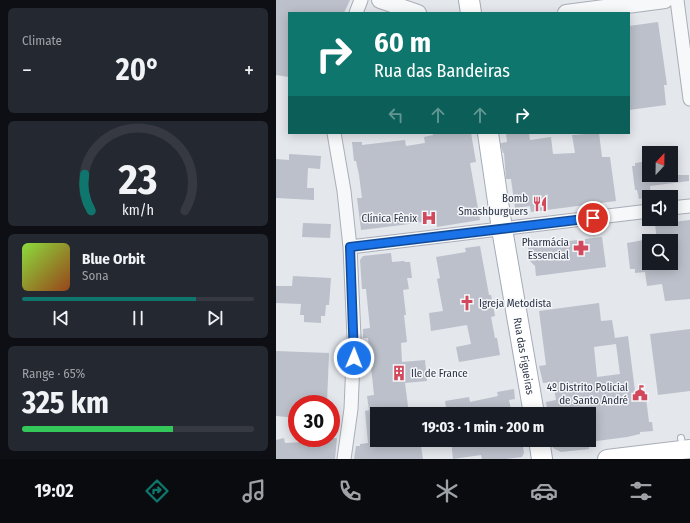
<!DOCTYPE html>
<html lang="en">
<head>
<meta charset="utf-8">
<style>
	body { margin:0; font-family:"Fira Sans Condensed",sans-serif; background:#242831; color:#f1f3f6; height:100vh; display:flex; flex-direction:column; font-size:15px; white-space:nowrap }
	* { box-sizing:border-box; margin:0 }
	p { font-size:13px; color:#9ea1a6 }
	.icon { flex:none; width:22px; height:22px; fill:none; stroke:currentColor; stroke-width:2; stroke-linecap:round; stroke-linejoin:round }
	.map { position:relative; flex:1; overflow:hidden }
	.sheet { display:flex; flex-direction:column; gap:8px; padding:8px; background:#0d0f14; width:276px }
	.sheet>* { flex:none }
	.banner { position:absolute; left:12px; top:12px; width:342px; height:122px; border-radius:0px; box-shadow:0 2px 10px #0003; background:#0f766e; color:#fff; overflow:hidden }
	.needle { width:26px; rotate:22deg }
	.controls { position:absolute; left:366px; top:146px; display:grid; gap:8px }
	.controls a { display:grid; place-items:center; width:36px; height:36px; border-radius:0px; background:#171b24; box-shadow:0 2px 10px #0003; font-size:20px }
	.speed { position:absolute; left:12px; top:395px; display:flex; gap:8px; font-size:20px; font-weight:700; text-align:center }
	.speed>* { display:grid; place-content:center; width:52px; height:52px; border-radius:50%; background:#171b24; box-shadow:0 2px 10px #0003; line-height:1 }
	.speed .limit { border:6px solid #d22; background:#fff; color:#111 }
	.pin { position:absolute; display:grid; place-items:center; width:34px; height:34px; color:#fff; margin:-17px; border:2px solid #fff; border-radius:50%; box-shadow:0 1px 4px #0007 }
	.me { position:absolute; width:44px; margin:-22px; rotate:1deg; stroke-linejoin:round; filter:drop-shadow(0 0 3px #0008) }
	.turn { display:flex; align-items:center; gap:14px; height:84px; padding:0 20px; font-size:18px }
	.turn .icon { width:52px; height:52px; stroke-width:2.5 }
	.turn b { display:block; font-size:28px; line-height:34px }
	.lanes { display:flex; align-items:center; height:38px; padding:0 20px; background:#0003; justify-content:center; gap:20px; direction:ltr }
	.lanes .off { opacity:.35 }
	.big { font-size:30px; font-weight:700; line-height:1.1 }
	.sheet .card { flex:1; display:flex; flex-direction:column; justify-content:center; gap:6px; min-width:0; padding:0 14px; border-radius:6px; background:#242831 }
	.sheet .dial { align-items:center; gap:0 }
	.dial svg { height:104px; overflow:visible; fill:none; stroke:#363941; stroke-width:7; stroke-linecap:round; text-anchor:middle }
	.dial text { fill:#f1f3f6; stroke:none }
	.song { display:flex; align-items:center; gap:12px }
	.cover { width:48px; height:48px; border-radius:6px; background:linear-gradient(135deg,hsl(90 70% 55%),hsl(20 70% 35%)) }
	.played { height:4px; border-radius:2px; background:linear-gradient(90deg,#0f766e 75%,#363941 75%) }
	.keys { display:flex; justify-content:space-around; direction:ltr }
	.heat { display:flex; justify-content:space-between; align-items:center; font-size:22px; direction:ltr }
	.charge { height:6px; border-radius:3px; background:linear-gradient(90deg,#34c759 65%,#363941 0) }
	.trip { position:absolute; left:94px; top:407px; width:226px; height:40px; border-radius:0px; background:#171b24; box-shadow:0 2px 10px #0003; font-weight:700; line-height:40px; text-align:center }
	.dock { display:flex; height:64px; justify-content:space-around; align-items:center; background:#090b0e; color:#9ea1a6 }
	.dock .icon { width:28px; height:28px }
	.dock .on { color:#0f766e }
	.dock b { font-size:18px; color:#f1f3f6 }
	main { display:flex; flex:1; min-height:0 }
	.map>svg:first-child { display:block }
</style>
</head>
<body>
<main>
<section class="sheet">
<div class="card"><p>Climate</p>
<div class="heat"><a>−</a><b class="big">20°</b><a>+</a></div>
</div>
<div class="card dial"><svg viewBox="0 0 100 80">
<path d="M14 69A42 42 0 1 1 86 69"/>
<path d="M14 69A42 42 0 0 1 9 41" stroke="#0f766e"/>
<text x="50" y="56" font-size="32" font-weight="700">23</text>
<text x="50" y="72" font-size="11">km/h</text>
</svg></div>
<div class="card">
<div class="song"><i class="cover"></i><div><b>Blue Orbit</b><p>Sona</p></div></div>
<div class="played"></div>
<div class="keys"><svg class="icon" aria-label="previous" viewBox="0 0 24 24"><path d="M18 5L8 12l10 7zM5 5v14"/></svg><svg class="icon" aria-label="pause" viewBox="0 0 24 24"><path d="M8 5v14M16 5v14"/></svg><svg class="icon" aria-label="next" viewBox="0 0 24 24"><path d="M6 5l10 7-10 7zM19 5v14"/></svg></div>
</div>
<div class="card"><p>Range · 65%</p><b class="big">325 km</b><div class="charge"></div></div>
</section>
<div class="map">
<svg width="414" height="459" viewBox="0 0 414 459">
	<rect width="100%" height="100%" fill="#e4e7ec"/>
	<path fill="#bbc0ca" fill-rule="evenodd" d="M 0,0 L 74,0 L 68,13 L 13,13 L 13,77 L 0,75 Z
		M 382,22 L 391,85 L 388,85 L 390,105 L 353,110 L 353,26 Z
		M 157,133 L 195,133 L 200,162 L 194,163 L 204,220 L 161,227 L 160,220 L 126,225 L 85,230 L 81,198 L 86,198 L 83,175 L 80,161 L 78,161 L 76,142 L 86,142 L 86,145 L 129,140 L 130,146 L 149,143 L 148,137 L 157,135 Z
		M 230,133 L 253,133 L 254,140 L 275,137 L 277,154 L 299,153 L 296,135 L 323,133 L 326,157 L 334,157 L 340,201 L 255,212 L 254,206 L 239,208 L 235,179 L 230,179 L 228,153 L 227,153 L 225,146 L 225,143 L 231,142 Z
		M 13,154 L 45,156 L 44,169 L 32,168 L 31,188 L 38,188 L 38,200 L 0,198 L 0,159 L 13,160 Z
		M 373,161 L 373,175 L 413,175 L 413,181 L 374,186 L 375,197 L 363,199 L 361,190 L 359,190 L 356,166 L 359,166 L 359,163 Z
		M 414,220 L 414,299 L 389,301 L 386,284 L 371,286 L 369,272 L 359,273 L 359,269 L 354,269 L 351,243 L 373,239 L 373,263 L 395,263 L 395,241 L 381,241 L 379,224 Z
		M 27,223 L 55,224 L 54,238 L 26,237 Z
		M 326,237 L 330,267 L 260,276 L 259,266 L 253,260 L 252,246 Z
		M 204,246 L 213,295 L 215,295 L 219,316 L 215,317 L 219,338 L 221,338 L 224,355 L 183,362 L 180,347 L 195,344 L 191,325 L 155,331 L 153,313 L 167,311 L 161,279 L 164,278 L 160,257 L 190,252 L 189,248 Z
		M 115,253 L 116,262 L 128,261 L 129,262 L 134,262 L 136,278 L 131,278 L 133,289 L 127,290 L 130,315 L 128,315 L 131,342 L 125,343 L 126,362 L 149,360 L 151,381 L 129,383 L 133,414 L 101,414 L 101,440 L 144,440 L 147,459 L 78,459 L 80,446 L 84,446 L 84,444 L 92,443 L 89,411 L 93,410 L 91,396 L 98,395 L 92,338 L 87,338 L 87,329 L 94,328 L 90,289 L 86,289 L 84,260 L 87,256 Z
		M 17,276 L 55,278 L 53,305 L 50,305 L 49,316 L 45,316 L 45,323 L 28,322 L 28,315 L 24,315 L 25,304 L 0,303 L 0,286 L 16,286 Z
		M 323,303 L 325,321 L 336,320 L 339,338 L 352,336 L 359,391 L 369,390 L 373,422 L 376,422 L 377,431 L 364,432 L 364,434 L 351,437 L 313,442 L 313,414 L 272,414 L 270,402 L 280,400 L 277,382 L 267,383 L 263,366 L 270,365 L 263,311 ZM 340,344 L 344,374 L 321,377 L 318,347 Z
		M 414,329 L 414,391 L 382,395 L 374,334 Z
		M 0,351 L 53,353 L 51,403 L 21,401 L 21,418 L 0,416 Z
		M 238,389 L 239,399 L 233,400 L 236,414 L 171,414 L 169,401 L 193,397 L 194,402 L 222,396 L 221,392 Z
		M 8,438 L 9,443 L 28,442 L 28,438 L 61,438 L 59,459 L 0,459 L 0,440 Z
		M 175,440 L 246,440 L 248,453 L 246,457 L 230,459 L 206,459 L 205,455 L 177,459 Z
		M 276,440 L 312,440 L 313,449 L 285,452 L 277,448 Z"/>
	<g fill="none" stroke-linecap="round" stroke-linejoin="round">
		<g stroke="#a9aeb7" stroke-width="8">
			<path id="service" d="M 405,438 L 407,449"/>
		</g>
		<g stroke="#a9aeb7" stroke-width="15">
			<path id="minor" d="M 401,0 L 414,99
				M 80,13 L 85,0
				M 58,133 L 68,191 L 74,247 L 78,337 L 75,409 L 68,459
				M 395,208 L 414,206
				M 74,247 L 373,211"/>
		</g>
		<g stroke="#a9aeb7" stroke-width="18">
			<path id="tertiary" d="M 104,0 L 142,13
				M 290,13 L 389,0"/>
		</g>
		<g stroke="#a9aeb7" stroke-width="20">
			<path id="secondary" d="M 331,459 L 414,449"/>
		</g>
		<g stroke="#a3abb8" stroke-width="22">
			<g id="primary">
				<path d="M 193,0 L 195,13"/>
				<path id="s1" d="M 212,133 L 226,229 L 258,414"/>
				<path d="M 263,440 L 266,459"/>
			</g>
		</g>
		<use href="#service" stroke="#f7f8fa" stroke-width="6"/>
		<use href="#minor" stroke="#f7f8fa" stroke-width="13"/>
		<use href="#tertiary" stroke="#f7f8fa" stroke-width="16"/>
		<use href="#secondary" stroke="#fff" stroke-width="18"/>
		<use href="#primary" stroke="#fff" stroke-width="20"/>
	</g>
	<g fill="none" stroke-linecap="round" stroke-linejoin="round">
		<g stroke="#114b97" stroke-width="10">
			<path id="route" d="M 78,358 L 74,247 L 317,218"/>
		</g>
		<use href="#route" stroke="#1a73e8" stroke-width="7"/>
	</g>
	<defs>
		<g id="restaurant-bare" transform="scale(1.2)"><path d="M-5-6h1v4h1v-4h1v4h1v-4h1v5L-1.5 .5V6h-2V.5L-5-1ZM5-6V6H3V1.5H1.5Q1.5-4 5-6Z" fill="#d1495b" stroke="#f4f6f9" stroke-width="2.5" paint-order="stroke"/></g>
		<g id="hospital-bare" transform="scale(1.2)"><path d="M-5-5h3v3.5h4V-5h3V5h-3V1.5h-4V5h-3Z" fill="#d1495b" stroke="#f4f6f9" stroke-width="2.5" paint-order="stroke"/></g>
		<g id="pharmacy-bare" transform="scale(1.2)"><path d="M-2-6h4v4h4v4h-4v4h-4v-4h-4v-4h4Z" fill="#d1495b" stroke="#f4f6f9" stroke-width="2.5" paint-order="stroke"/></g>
		<g id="church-bare" transform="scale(1.2)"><path d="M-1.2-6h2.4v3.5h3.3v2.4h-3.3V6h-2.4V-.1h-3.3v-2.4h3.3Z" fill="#d1495b" stroke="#f4f6f9" stroke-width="2.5" paint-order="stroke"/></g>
		<g id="building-bare" transform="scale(1.2)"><path d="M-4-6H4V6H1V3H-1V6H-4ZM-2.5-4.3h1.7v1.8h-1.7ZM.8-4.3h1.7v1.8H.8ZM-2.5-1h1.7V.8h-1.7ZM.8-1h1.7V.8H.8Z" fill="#d1495b" stroke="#f4f6f9" stroke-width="2.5" paint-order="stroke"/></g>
		<g id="civic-bare" transform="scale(1.2)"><path d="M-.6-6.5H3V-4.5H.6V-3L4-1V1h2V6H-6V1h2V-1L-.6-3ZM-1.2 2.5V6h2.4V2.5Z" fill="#d1495b" stroke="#f4f6f9" stroke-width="2.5" paint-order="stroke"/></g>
	</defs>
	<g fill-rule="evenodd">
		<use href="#restaurant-bare" x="264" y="204"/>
		<use href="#hospital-bare" x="153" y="218"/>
		<use href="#pharmacy-bare" x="305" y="248"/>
		<use href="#church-bare" x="191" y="303"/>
		<use href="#building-bare" x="123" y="373"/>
		<use href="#civic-bare" x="364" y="393"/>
	</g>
	<g text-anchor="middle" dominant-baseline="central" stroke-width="3" stroke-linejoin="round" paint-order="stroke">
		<g font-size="11" fill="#2b3445" stroke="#f4f6f9" text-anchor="end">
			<text x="252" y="198">Bomb<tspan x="252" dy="13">Smashburguers</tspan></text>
			<text x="141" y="218">Clínica Fênix</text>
			<text x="293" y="242">Pharmácia<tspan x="293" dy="13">Essencial</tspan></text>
			<text x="203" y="303" text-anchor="start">Igreja Metodista</text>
			<text x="135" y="373" text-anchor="start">Ile de France</text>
			<text x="352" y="387">4º Distrito Policial<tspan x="352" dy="13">de Santo André</tspan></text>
		</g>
		<g font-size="11" fill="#2b3445" stroke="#f4f6f9">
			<text stroke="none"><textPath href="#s1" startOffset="226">Rua das Figueiras</textPath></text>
		</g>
	</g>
</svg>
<div class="controls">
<a><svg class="needle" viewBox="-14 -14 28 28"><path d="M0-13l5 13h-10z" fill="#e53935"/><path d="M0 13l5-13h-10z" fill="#9ea1a6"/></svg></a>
<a><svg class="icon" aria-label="sound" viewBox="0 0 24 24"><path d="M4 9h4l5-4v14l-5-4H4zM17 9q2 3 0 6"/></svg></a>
<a><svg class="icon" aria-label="search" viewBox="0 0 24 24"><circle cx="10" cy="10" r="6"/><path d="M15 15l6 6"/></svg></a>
</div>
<div class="speed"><div class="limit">30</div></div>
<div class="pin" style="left:317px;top:218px;background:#d93025"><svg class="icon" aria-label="arrive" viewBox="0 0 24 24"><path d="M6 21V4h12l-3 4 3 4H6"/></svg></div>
<svg class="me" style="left:78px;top:358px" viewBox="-20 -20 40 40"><circle r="17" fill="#1a73e8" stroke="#fff" stroke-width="3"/><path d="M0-11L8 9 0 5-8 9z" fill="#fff"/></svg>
<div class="trip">19:03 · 1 min · 200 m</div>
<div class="banner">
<div class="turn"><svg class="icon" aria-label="right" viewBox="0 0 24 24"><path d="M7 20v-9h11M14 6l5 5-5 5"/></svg><div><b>60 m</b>Rua das Bandeiras</div></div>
<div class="lanes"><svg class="icon off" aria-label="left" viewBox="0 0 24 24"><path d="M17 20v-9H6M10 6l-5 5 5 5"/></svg><svg class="icon off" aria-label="ahead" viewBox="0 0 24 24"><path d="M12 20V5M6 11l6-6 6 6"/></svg><svg class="icon off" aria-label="ahead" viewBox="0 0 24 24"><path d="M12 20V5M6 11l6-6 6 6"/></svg><svg class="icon" aria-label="right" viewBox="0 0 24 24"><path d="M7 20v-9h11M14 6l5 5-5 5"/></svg></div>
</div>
</div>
</main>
<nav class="dock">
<b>19:02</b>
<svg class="icon on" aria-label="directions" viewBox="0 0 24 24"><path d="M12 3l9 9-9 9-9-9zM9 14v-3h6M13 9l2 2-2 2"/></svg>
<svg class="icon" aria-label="music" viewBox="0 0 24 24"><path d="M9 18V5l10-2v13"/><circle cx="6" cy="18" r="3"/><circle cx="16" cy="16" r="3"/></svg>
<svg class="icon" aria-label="phone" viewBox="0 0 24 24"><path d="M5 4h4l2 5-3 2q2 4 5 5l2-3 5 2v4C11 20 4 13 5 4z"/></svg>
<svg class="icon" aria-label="climate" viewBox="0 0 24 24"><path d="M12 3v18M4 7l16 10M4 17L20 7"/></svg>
<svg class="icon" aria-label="car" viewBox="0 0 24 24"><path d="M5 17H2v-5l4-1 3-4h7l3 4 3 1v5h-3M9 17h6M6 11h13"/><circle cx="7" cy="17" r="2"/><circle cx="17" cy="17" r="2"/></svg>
<svg class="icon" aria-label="filters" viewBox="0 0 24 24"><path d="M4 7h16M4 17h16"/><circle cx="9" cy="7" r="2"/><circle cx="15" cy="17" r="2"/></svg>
</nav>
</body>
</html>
